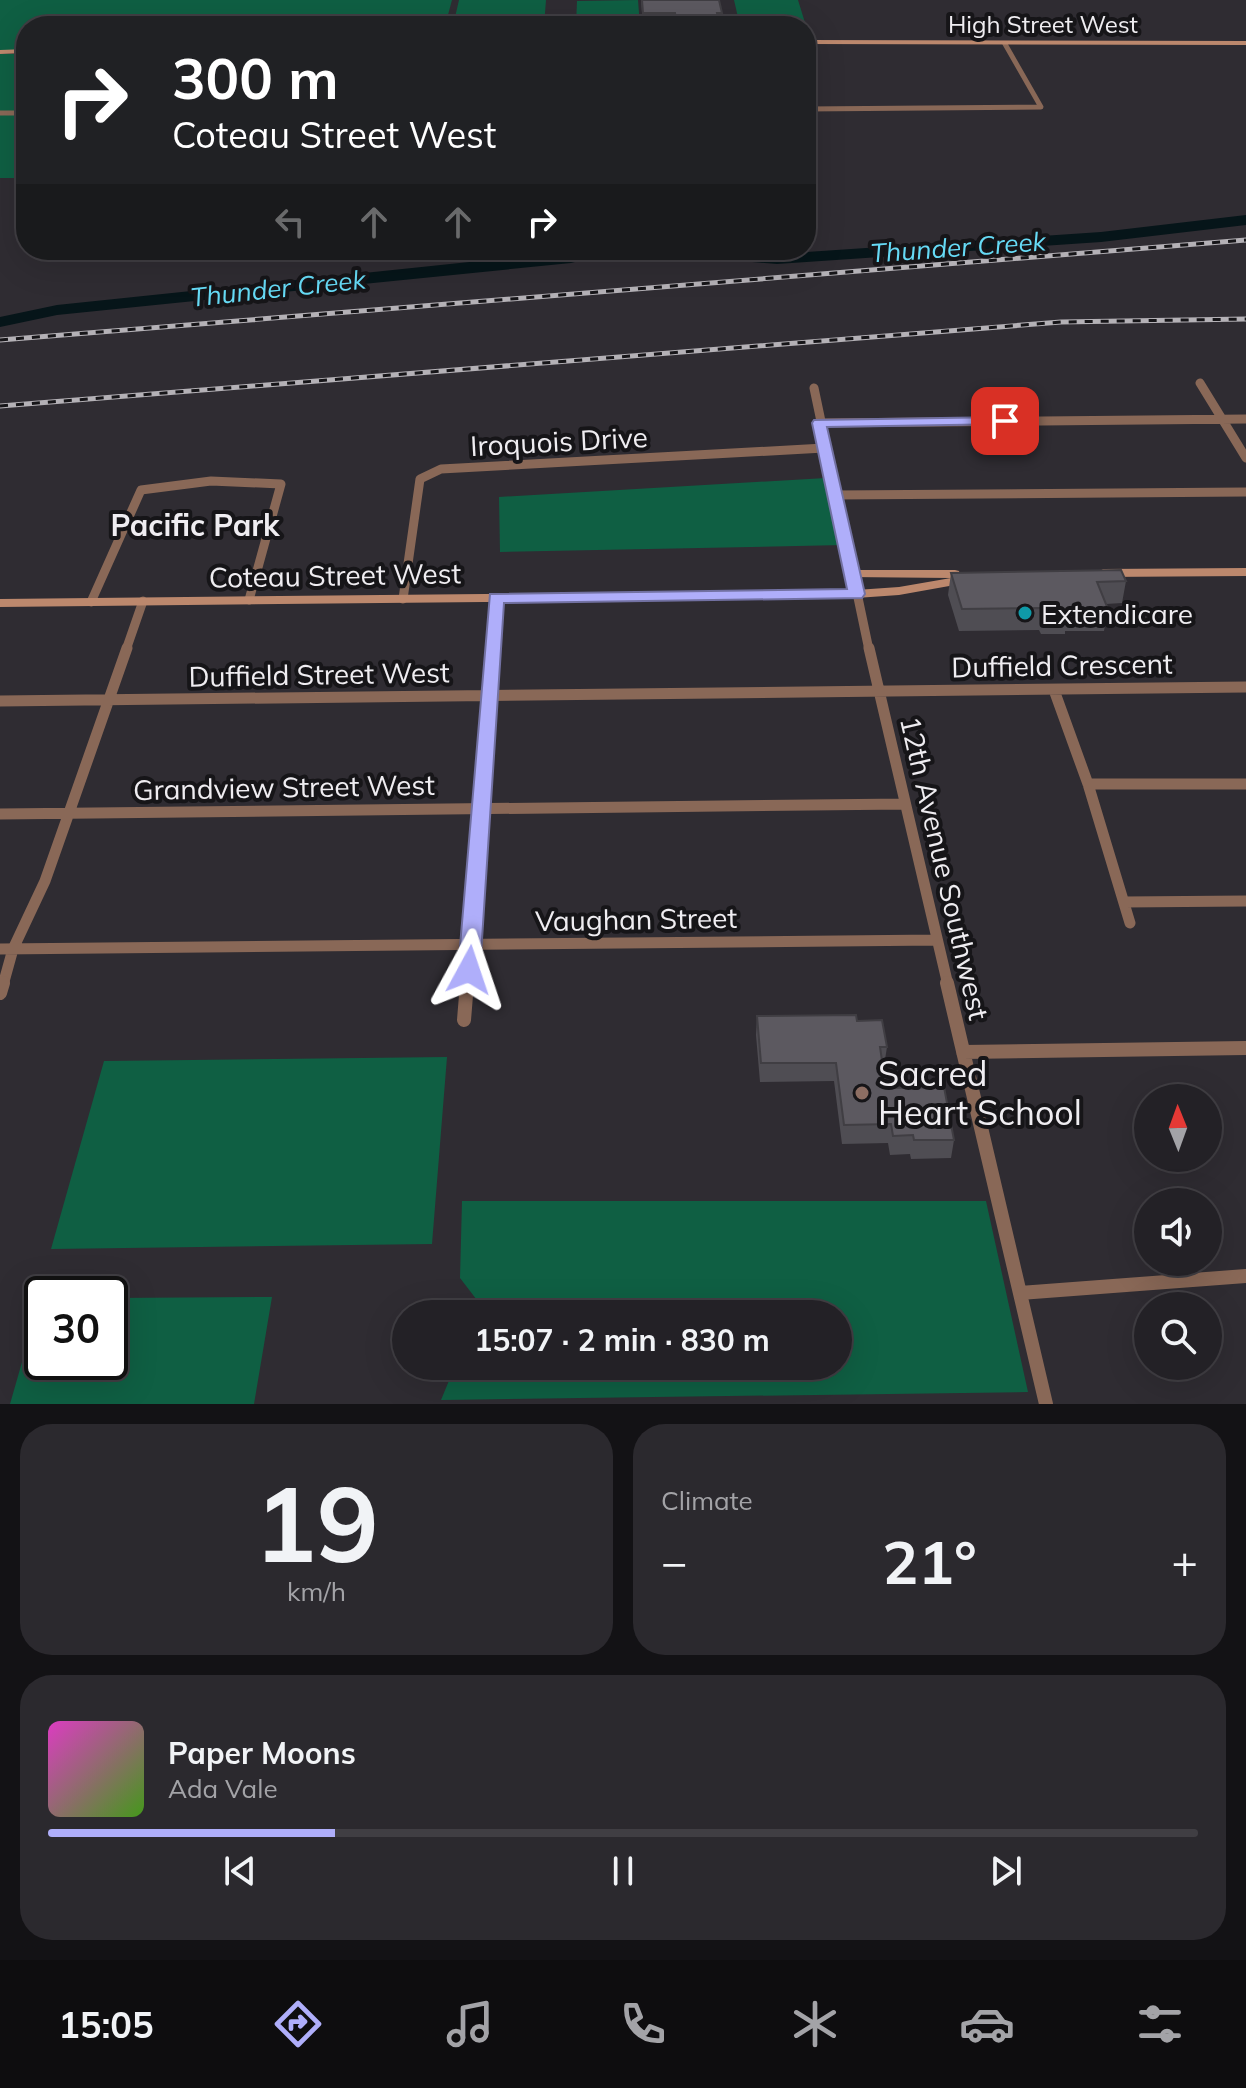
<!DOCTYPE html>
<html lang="en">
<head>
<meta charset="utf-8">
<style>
	body { margin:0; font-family:Mulish,sans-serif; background:#2b292e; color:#f1f3f6; height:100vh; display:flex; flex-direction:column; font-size:30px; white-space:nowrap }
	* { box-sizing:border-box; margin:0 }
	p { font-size:26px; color:#a3a3a7 }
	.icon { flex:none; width:44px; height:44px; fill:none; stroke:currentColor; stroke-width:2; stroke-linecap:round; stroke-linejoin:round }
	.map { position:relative; height:1404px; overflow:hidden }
	.details { display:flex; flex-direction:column; gap:20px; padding:20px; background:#131215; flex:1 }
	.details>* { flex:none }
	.hud { position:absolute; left:16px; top:16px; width:800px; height:244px; border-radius:32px; box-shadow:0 8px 32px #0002,0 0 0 2px #403e43; background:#202124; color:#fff; overflow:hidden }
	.needle { width:52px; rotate:359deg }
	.fabs { position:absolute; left:1134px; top:1084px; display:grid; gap:16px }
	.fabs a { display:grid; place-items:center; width:88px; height:88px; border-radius:50%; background:#232126; box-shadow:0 8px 32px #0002,0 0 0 2px #403e43; font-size:40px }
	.speed { position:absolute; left:24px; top:1276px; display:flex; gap:16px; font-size:40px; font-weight:700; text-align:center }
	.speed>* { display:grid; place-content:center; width:104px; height:104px; border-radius:50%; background:#232126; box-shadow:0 8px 32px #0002,0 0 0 2px #403e43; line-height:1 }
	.speed .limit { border:4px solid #111; border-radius:12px; background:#fff; color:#111 }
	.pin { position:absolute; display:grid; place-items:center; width:68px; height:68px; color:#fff; margin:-34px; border-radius:16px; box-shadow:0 4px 12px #0006 }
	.me { position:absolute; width:88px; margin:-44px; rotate:5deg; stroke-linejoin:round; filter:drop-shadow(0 0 6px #0008) }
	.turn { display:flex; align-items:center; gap:28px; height:168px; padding:0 24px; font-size:36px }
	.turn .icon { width:104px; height:104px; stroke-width:2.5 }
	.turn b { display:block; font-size:56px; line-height:68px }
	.lanes { display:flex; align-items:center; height:76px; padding:0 24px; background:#0003; justify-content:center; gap:40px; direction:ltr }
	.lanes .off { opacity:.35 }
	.big { font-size:60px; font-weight:700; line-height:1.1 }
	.details .widget { flex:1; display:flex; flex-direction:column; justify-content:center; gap:12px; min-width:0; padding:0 28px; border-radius:32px; background:#2b292e }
	.details .dial { align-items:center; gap:0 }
	.dial b { font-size:104px; line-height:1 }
	.song { display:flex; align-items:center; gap:24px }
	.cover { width:96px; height:96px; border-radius:12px; background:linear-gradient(135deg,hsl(310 70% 55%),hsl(100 70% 35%)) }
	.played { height:8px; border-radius:4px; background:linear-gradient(90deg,#afaefa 25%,#403e43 25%) }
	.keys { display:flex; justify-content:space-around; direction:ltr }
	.heat { display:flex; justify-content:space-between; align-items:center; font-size:44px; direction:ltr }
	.details .tiles { flex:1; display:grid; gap:20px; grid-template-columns:1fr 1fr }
	.widget:last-child { grid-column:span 2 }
	.trip { position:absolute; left:392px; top:1300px; width:460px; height:80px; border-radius:40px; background:#232126; box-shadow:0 8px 32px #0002,0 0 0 2px #403e43; font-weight:700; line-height:80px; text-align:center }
	.menu { display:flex; height:128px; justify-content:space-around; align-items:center; background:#0e0d0f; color:#a3a3a7 }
	.menu .icon { width:56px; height:56px }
	.menu .current { color:#afaefa }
	.menu b { font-size:36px; color:#f1f3f6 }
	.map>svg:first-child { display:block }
</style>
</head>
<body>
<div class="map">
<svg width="1246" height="1404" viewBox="0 0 1246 1404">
	<rect width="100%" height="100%" fill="#2f2c32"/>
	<path fill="#0f5f43" d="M 0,0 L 452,0 L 445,26 L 26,26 L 26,50 L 0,51 Z
		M 459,0 L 546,0 L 544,26 L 453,26 Z
		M 638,0 L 640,26 L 576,26 L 577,1 Z
		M 734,0 L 798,0 L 806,26 L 740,26 Z
		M 0,54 L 26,54 L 26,178 L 0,178 Z
		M 826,478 L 844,545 L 500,552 L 499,497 Z
		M 447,1057 L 432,1244 L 51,1249 L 104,1061 Z
		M 462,1201 L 986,1201 L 1028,1392 L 441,1400 L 455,1366 L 838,1366 L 838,1314 L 476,1314 L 480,1304 L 460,1278 Z
		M 272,1297 L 254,1404 L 10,1404 L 40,1299 L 42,1362 L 110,1362 L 110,1298 Z"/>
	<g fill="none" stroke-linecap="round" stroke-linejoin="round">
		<path fill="#061519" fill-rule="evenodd" d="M 1246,215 L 1246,225 L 1101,242 L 777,264 L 670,255 L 662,250 L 777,254 L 1101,232 Z
			M 584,250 L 612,250 L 610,253 L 571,263 L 57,315 L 0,327 L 0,317 L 57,305 Z"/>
		<path stroke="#896857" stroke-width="5" d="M 806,109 L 1041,107 L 1005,44
			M 0,113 L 26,113"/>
		<path stroke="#896857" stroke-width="9" d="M 1200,383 L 1246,458
			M 814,388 L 869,650
			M 819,423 L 1246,419
			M 835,495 L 1246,492
			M 403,599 L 420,479 L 441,469 L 824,448
			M 91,602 L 141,490 L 211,481 L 281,484 L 249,600
			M 126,650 L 143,601
			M 492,650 L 496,598"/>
		<path stroke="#896857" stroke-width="11" d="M 869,648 L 948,985
			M 1054,690 L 1088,784 L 1130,923
			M 0,701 L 1246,687
			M 1088,784 L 1246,784
			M 0,814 L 905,804
			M 1124,902 L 1246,901
			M 0,949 L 937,940
			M 3,985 L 13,949 L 45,881 L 127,648
			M 467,985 L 492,648"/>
		<path stroke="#896857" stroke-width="14" d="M 947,983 L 1046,1404
			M 0,993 L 3,983
			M 464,1020 L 467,983
			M 963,1052 L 1246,1048
			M 1020,1293 L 1246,1276"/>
		<path fill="#bc886d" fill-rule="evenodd" d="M 806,40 L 1246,41 L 1246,45 L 806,44 Z
			M 26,49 L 26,53 L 0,54 L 0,50 Z
			M 1246,568 L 1246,576 L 1103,577 L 1097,573 L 1103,569 Z
			M 852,570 L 955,570 L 959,571 L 960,576 L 966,575 L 972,579 L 966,583 L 899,595 L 856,598 L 0,607 L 0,599 L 856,590 L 899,587 L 951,578 L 848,577 L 846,574 L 848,571 Z"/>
		<g stroke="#b4b1b6" stroke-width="5">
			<path id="rail" d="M 0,340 L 1246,240
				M 0,406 L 1061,322 L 1246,319"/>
		</g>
		<use href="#rail" stroke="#161518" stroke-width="3" stroke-dasharray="8" stroke-linecap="butt"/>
	</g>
	<path fill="#4f4d53" d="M 641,0 L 719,0 L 722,13 L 721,26 L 643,26 Z
		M 951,573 L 1126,581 L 1122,603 L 1106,604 L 1108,609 L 1104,631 L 1065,631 L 1065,634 L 1041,634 L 1039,630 L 959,631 L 948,595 Z
		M 757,1016 L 857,1021 L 887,1047 L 884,1066 L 883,1066 L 886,1088 L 954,1140 L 951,1158 L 911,1159 L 910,1154 L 890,1155 L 888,1143 L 842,1144 L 834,1081 L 760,1082 L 756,1035 Z"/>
	<path fill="#5c5960" stroke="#403e43" stroke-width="2" d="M 642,0 L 719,0 L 722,13 L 717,13 L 718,18 L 676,19 L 675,13 L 643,13 Z
		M 1121,570 L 1126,581 L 1097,582 L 1108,609 L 1068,609 L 1069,612 L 1044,612 L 1042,608 L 962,609 L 951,573 Z
		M 856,1015 L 857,1021 L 882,1020 L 887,1047 L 880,1047 L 886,1088 L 944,1087 L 954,1140 L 914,1140 L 913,1135 L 893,1136 L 891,1124 L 844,1125 L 836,1063 L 761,1063 L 757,1016 Z"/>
	<path fill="#afaefa" stroke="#7271a2" stroke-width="2" d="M 1005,417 L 1012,421 L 1010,424 L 827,427 L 865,594 L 862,598 L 504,603 L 480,970 L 477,975 L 462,975 L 458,970 L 490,594 L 847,589 L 812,423 L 814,420 Z"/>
	<circle fill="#0f9aa8" stroke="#161518" stroke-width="3" cx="1025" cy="613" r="8"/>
	<circle fill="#8d6e63" stroke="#161518" stroke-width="3" cx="862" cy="1093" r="8"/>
	<g text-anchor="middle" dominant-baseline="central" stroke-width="8" stroke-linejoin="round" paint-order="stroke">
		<g font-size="24" fill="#efedf1" stroke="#161518">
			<text x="1043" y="24">High Street West</text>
		</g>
		<g font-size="26" font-style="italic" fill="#66dbf6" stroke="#161518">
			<text transform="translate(958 247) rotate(-4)">Thunder Creek</text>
			<text transform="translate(278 288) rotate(-6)">Thunder Creek</text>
		</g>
		<g font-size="28" fill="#efedf1" stroke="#161518">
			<text transform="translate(559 441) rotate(-3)">Iroquois Drive</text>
			<text transform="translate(335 575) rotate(-1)">Coteau Street West</text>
			<text transform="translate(1062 665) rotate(-1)">Duffield Crescent</text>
			<text transform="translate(319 674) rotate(-1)">Duffield Street West</text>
			<text transform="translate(284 787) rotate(-1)">Grandview Street West</text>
			<text transform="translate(945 868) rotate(77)">12th Avenue Southwest</text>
			<text transform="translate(636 919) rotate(-1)">Vaughan Street</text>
		</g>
		<g font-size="28" fill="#efedf1" stroke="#161518" text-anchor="start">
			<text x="1041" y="613">Extendicare</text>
		</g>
		<g font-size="30" font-weight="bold" fill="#efedf1" stroke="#161518">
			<text x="195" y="525">Pacific Park</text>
		</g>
		<g font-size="34" fill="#efedf1" stroke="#161518" text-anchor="start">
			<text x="878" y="1073">Sacred<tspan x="878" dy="39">Heart School</tspan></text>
		</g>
	</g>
</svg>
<div class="fabs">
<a><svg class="needle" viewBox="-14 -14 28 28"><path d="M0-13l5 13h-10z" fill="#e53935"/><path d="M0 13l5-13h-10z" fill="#a3a3a7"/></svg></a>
<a><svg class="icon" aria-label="sound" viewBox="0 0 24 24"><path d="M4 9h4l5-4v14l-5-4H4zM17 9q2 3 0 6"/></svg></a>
<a><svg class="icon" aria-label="search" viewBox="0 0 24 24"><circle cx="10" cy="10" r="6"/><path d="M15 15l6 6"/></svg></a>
</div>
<div class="speed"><div class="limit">30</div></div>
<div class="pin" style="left:1005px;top:421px;background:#d93025"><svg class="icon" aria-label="arrive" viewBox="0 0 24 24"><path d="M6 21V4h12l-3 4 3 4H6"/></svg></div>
<svg class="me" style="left:469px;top:970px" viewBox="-20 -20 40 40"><path d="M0-17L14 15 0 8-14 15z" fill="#afaefa" stroke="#fff" stroke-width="4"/></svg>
<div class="trip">15:07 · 2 min · 830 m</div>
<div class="hud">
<div class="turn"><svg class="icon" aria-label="right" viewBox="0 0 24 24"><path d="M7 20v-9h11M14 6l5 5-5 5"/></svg><div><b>300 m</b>Coteau Street West</div></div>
<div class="lanes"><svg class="icon off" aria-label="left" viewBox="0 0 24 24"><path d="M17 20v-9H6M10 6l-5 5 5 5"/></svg><svg class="icon off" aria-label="ahead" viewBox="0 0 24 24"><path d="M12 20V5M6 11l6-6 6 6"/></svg><svg class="icon off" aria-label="ahead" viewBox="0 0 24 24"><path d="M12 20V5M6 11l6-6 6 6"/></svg><svg class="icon" aria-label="right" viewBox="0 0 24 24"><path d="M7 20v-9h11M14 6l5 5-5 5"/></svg></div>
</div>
</div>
<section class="details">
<div class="tiles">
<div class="widget dial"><b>19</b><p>km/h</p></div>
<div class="widget"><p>Climate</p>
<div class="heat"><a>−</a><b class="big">21°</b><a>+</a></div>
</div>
<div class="widget">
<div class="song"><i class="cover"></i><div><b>Paper Moons</b><p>Ada Vale</p></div></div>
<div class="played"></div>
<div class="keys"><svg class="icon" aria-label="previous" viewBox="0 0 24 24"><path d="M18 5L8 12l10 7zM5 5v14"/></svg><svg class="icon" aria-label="pause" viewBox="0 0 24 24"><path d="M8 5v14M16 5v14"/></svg><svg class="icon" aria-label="next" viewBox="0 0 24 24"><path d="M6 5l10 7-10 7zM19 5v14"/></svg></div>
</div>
</div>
</section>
<nav class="menu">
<b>15:05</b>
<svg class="icon current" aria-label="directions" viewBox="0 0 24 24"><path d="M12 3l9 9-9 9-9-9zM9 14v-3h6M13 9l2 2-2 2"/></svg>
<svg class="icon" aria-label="music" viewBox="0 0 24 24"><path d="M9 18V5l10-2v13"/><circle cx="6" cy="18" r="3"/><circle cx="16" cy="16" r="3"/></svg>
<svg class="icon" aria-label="phone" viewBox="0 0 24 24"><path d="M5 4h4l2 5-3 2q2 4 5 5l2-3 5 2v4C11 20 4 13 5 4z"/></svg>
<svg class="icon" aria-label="climate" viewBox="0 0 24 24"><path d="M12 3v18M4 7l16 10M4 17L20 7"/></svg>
<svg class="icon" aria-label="car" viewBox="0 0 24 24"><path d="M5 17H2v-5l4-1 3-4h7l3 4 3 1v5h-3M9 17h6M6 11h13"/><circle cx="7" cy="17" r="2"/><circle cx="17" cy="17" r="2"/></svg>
<svg class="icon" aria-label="filters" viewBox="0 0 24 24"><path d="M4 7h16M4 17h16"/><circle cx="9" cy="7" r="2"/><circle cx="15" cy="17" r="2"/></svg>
</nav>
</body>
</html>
